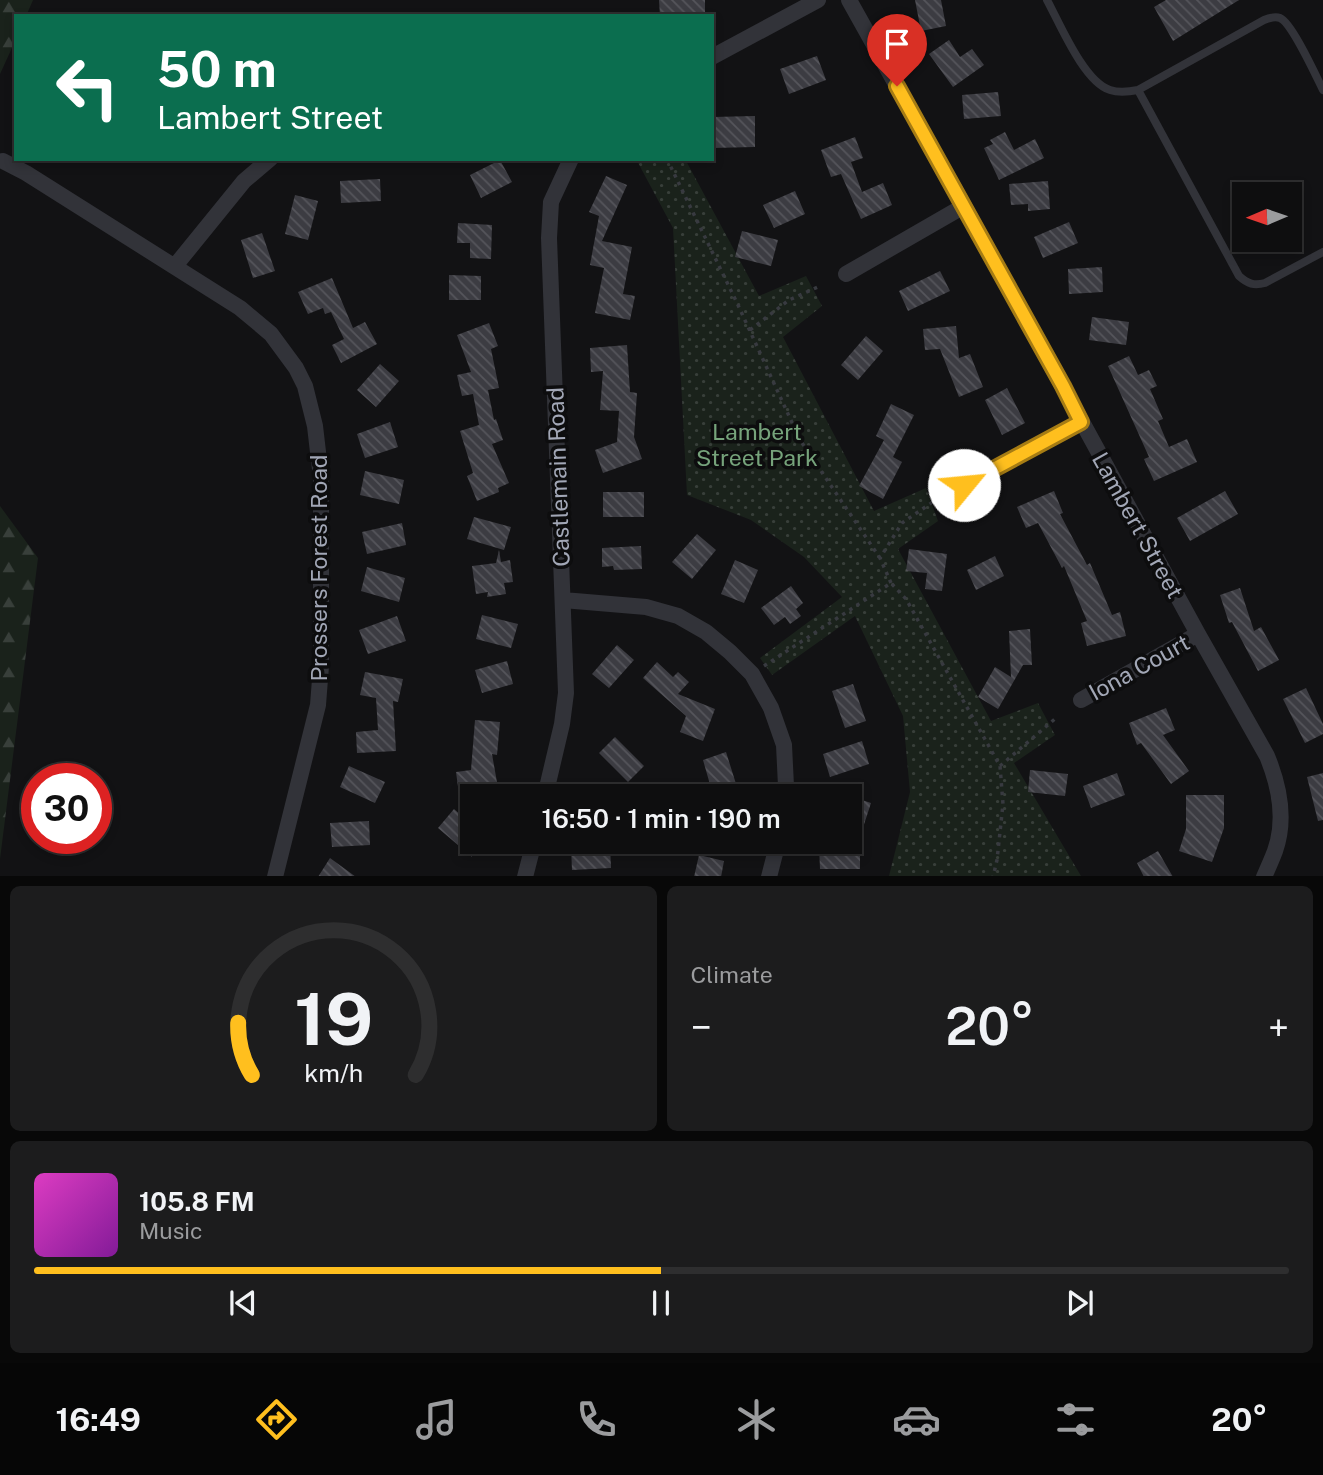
<!DOCTYPE html>
<html lang="en">
<head>
<meta charset="utf-8">
<style>
	body { margin:0; font-family:"Public Sans",sans-serif; background:#1c1c1d; color:#f1f3f6; height:100vh; display:flex; flex-direction:column; font-size:26px; white-space:nowrap }
	* { box-sizing:border-box; margin:0 }
	p { font-size:23px; color:#9b9c9e }
	.icon { flex:none; width:38px; height:38px; fill:none; stroke:currentColor; stroke-width:2; stroke-linecap:round; stroke-linejoin:round }
	.map { position:relative; height:876px; overflow:hidden }
	.side { display:flex; flex-direction:column; gap:10px; padding:10px; background:#080808; flex:1 }
	.side>* { flex:none }
	.banner { position:absolute; left:14px; top:14px; width:700px; height:147px; border-radius:0px; box-shadow:0 4px 10px #0003,0 0 0 2px #2e2e2f; background:#0b6e4f; color:#fff; overflow:hidden }
	.needle { width:46px; rotate:268deg }
	.tools { position:absolute; left:1232px; top:182px; display:grid; gap:14px }
	.tools a { display:grid; place-items:center; width:70px; height:70px; border-radius:0px; background:#0e0e0f; box-shadow:0 4px 10px #0003,0 0 0 2px #2e2e2f; font-size:35px }
	.speed { position:absolute; left:21px; top:763px; display:flex; gap:14px; font-size:35px; font-weight:700; text-align:center }
	.speed>* { display:grid; place-content:center; width:91px; height:91px; border-radius:50%; background:#0e0e0f; box-shadow:0 4px 10px #0003,0 0 0 2px #2e2e2f; line-height:1 }
	.speed .limit { border:10px solid #d22; background:#fff; color:#111 }
	.pin { position:absolute; display:grid; place-items:center; width:60px; height:60px; color:#fff; margin:-72px -30px; border-radius:50% 50% 50% 0; rotate:-45deg; box-shadow:0 0 7px #0007 }
	.pin .icon { rotate:45deg }
	.me { position:absolute; width:77px; margin:-38px; rotate:62deg; stroke-linejoin:round; filter:drop-shadow(0 0 5px #0008) }
	.turn { display:flex; align-items:center; gap:24px; height:147px; padding:0 28px; font-size:32px }
	.turn .icon { width:91px; height:91px; stroke-width:2.5 }
	.turn b { display:block; font-size:49px; line-height:60px }
	.big { font-size:52px; font-weight:600; line-height:1.1 }
	.side .widget { flex:1; display:flex; flex-direction:column; justify-content:center; gap:10px; min-width:0; padding:0 24px; border-radius:10px; background:#1c1c1d }
	.side .dial { align-items:center; gap:0 }
	.dial svg { height:182px; overflow:visible; fill:none; stroke:#2e2e2f; stroke-width:7; stroke-linecap:round; text-anchor:middle }
	.dial text { fill:#f1f3f6; stroke:none }
	.song { display:flex; align-items:center; gap:21px }
	.cover { width:84px; height:84px; border-radius:10px; background:linear-gradient(135deg,hsl(310 70% 55%),hsl(290 70% 35%)) }
	.played { height:7px; border-radius:4px; background:linear-gradient(90deg,#ffbf1e 50%,#2e2e2f 50%) }
	.keys { display:flex; justify-content:space-around; direction:ltr }
	.heat { display:flex; justify-content:space-between; align-items:center; font-size:38px; direction:ltr }
	.side .tiles { flex:1; display:grid; gap:10px; grid-template-columns:1fr 1fr }
	.widget:last-child { grid-column:span 2 }
	.trip { position:absolute; left:460px; top:784px; width:402px; height:70px; border-radius:0px; background:#0e0e0f; box-shadow:0 4px 10px #0003,0 0 0 2px #2e2e2f; font-weight:600; line-height:70px; text-align:center }
	.tab-bar { display:flex; height:112px; justify-content:space-around; align-items:center; background:#060606; color:#9b9c9e }
	.tab-bar .icon { width:49px; height:49px }
	.tab-bar .selected { color:#ffbf1e }
	.tab-bar b { font-size:32px; color:#f1f3f6 }
	.map>svg:first-child { display:block }
</style>
</head>
<body>
<div class="map">
<svg width="1323" height="877" viewBox="0 0 1323 877">
	<defs>
		<pattern id="green-dots" width="8" height="8" patternUnits="userSpaceOnUse" patternTransform="scale(1.75)"><rect width="8" height="8" fill="#1a221b"/><path d="M2 2h.1M6 6h.1" fill="none" stroke="#383f3a" stroke-width="1.8" stroke-linecap="round"/></pattern>
		<pattern id="forest-firs" width="22" height="20" patternUnits="userSpaceOnUse" patternTransform="scale(1.75)"><rect width="22" height="20" fill="#1a221b"/><path d="M5 1l3.5 6h-7zM16 11l3.5 6h-7z" fill="#383f3a"/></pattern>
		<pattern id="building-back-hatch" width="6" height="6" patternUnits="userSpaceOnUse" patternTransform="scale(1.75)"><rect width="6" height="6" fill="#3c3c42"/><path d="M-1 5l2 2M0 0l6 6M5-1l2 2" fill="none" stroke="#55555b"/></pattern>
	</defs>
	<rect width="100%" height="100%" fill="#121214"/>
	<path fill="url(#green-dots)" d="M 636,159 L 685,159 L 759,296 L 806,276 L 822,306 L 783,337 L 874,511 L 926,488 L 938,521 L 898,549 L 991,721 L 1038,703 L 1055,735 L 1014,763 L 1081,876 L 889,876 L 910,792 L 903,716 L 855,616 L 772,675 L 760,658 L 842,597 L 804,557 L 751,520 L 687,495 L 673,228 Z"/>
	<path fill="url(#forest-firs)" d="M 0,0 L 33,0 L 26,16 L 16,16 L 16,39 L 0,74 Z
		M 0,506 L 38,558 L 0,859 Z"/>
	<path fill="url(#building-back-hatch)" d="M 659,0 L 705,0 L 705,16 L 660,16 Z
		M 915,0 L 941,0 L 946,26 L 921,31 Z
		M 1166,0 L 1239,0 L 1173,41 L 1154,7 Z
		M 949,40 L 960,57 L 972,49 L 984,65 L 953,87 L 929,54 Z
		M 817,56 L 826,80 L 789,94 L 780,69 Z
		M 998,92 L 1001,116 L 964,119 L 962,95 Z
		M 755,116 L 755,147 L 712,148 L 712,117 Z
		M 1005,132 L 1014,150 L 1035,139 L 1044,158 L 999,180 L 984,148 L 993,144 L 990,140 Z
		M 855,137 L 863,158 L 851,162 L 862,192 L 883,183 L 892,205 L 861,219 L 841,174 L 831,177 L 821,150 Z
		M 500,160 L 512,182 L 481,198 L 470,175 Z
		M 606,176 L 627,185 L 602,241 L 632,247 L 623,294 L 635,296 L 630,320 L 595,313 L 604,268 L 590,265 L 599,216 L 589,212 Z
		M 380,179 L 381,201 L 341,203 L 340,181 Z
		M 1048,181 L 1050,209 L 1028,211 L 1028,204 L 1011,205 L 1009,184 Z
		M 795,191 L 805,214 L 774,228 L 763,205 Z
		M 295,195 L 318,201 L 308,240 L 285,234 Z
		M 1069,222 L 1078,243 L 1043,258 L 1034,237 Z
		M 458,223 L 492,225 L 491,259 L 470,258 L 470,243 L 457,243 Z
		M 742,231 L 778,240 L 771,266 L 735,257 Z
		M 262,233 L 275,271 L 253,278 L 241,240 Z
		M 1102,267 L 1103,292 L 1069,294 L 1068,269 Z
		M 940,271 L 950,291 L 908,311 L 899,291 Z
		M 449,275 L 481,276 L 481,300 L 449,300 Z
		M 332,278 L 353,328 L 365,322 L 377,344 L 341,363 L 332,345 L 344,339 L 331,312 L 325,314 L 323,308 L 308,314 L 298,292 Z
		M 1092,317 L 1129,322 L 1126,345 L 1089,340 Z
		M 489,323 L 498,346 L 491,349 L 499,388 L 488,390 L 494,420 L 496,419 L 503,440 L 492,444 L 509,483 L 498,488 L 499,492 L 477,501 L 467,476 L 473,473 L 460,431 L 479,425 L 473,394 L 462,396 L 457,375 L 471,372 L 457,335 Z
		M 956,326 L 959,358 L 970,354 L 983,387 L 959,397 L 940,349 L 925,350 L 923,329 Z
		M 866,336 L 883,351 L 858,380 L 841,365 Z
		M 627,345 L 630,392 L 637,393 L 634,437 L 642,459 L 603,473 L 595,450 L 617,442 L 619,411 L 600,410 L 603,371 L 591,372 L 590,348 Z
		M 1129,356 L 1138,375 L 1149,370 L 1157,386 L 1150,389 L 1163,419 L 1158,421 L 1169,447 L 1187,439 L 1197,462 L 1154,481 L 1144,459 L 1149,457 L 1108,366 Z
		M 380,364 L 399,381 L 376,407 L 357,390 Z
		M 1007,388 L 1025,423 L 1002,435 L 985,400 Z
		M 891,404 L 914,415 L 893,457 L 902,462 L 883,499 L 859,486 L 884,440 L 876,436 Z
		M 390,422 L 398,447 L 365,458 L 357,434 Z
		M 365,471 L 404,480 L 399,504 L 360,495 Z
		M 1054,491 L 1063,513 L 1060,514 L 1087,565 L 1090,563 L 1112,615 L 1120,612 L 1126,636 L 1087,646 L 1081,623 L 1087,621 L 1064,566 L 1062,568 L 1038,523 L 1026,528 L 1017,507 Z
		M 1225,491 L 1238,514 L 1190,541 L 1177,518 Z
		M 603,492 L 644,492 L 644,517 L 603,517 Z
		M 474,517 L 511,527 L 504,550 L 467,539 Z
		M 402,523 L 406,545 L 367,554 L 362,532 Z
		M 697,534 L 716,550 L 692,579 L 672,562 Z
		M 641,546 L 642,569 L 614,570 L 613,566 L 602,567 L 602,548 Z
		M 909,549 L 947,554 L 942,591 L 925,589 L 927,573 L 906,571 Z
		M 499,550 L 501,562 L 510,560 L 513,582 L 504,583 L 506,594 L 487,597 L 488,592 L 476,594 L 472,566 L 496,563 Z
		M 995,556 L 1004,576 L 976,590 L 967,570 Z
		M 735,560 L 758,570 L 744,603 L 721,594 Z
		M 367,567 L 405,578 L 399,602 L 361,591 Z
		M 791,586 L 803,603 L 796,609 L 801,616 L 790,624 L 785,617 L 774,625 L 761,608 Z
		M 1240,588 L 1254,631 L 1261,627 L 1279,660 L 1258,671 L 1232,622 L 1229,623 L 1220,595 Z
		M 482,615 L 518,624 L 511,648 L 476,639 Z
		M 397,616 L 406,641 L 368,654 L 359,630 Z
		M 1030,629 L 1032,665 L 1023,665 L 998,709 L 978,697 L 995,667 L 1011,677 L 1009,631 Z
		M 617,645 L 634,660 L 609,688 L 592,674 Z
		M 507,661 L 513,684 L 482,693 L 475,670 Z
		M 657,662 L 673,677 L 678,672 L 689,682 L 678,694 L 715,709 L 703,741 L 680,732 L 686,716 L 643,678 Z
		M 365,672 L 403,679 L 398,702 L 393,701 L 396,751 L 357,753 L 356,732 L 378,730 L 376,698 L 360,695 Z
		M 853,684 L 866,721 L 845,728 L 832,691 Z
		M 1306,688 L 1323,724 L 1323,734 L 1305,743 L 1283,699 Z
		M 1166,708 L 1175,730 L 1163,735 L 1189,771 L 1171,784 L 1141,743 L 1137,745 L 1129,723 Z
		M 475,720 L 500,722 L 497,755 L 492,754 L 498,788 L 485,790 L 486,796 L 472,796 L 472,857 L 438,828 L 454,809 L 462,816 L 456,772 L 471,770 Z
		M 615,737 L 644,766 L 628,782 L 599,753 Z
		M 862,741 L 869,764 L 830,777 L 823,754 Z
		M 726,752 L 737,787 L 713,795 L 703,760 Z
		M 349,766 L 385,782 L 375,803 L 340,787 Z
		M 1030,770 L 1068,774 L 1065,796 L 1028,792 Z
		M 1117,773 L 1125,795 L 1091,808 L 1083,786 Z
		M 1323,773 L 1323,820 L 1318,821 L 1307,777 Z
		M 1186,795 L 1224,795 L 1224,828 L 1212,862 L 1179,851 L 1186,829 Z
		M 850,796 L 871,803 L 857,846 L 860,845 L 860,869 L 820,869 L 819,846 L 850,846 Z
		M 369,821 L 370,845 L 332,847 L 330,823 Z
		M 610,844 L 611,868 L 572,870 L 571,847 Z
		M 1158,851 L 1173,877 L 1144,877 L 1137,863 Z
		M 699,855 L 724,861 L 721,877 L 694,877 Z
		M 330,858 L 356,877 L 318,877 Z"/>
	<g fill="none" stroke-linecap="round" stroke-linejoin="round">
		<path stroke="#383a40" stroke-width="3.5" stroke-dasharray="3.5 5" stroke-linecap="butt" d="M 667,159 L 738,305 L 800,440 L 880,558
			M 750,330 L 789,300 L 820,286
			M 891,583 L 880,558 L 902,523 L 937,499
			M 764,666 L 891,583 L 906,599 L 1000,766 L 1003,804 L 997,860 L 993,877
			M 1000,766 L 1056,718"/>
		<path stroke="#323339" stroke-width="8" d="M 1047,0 C 1060,24 1084,82 1110,90 C 1119,93 1128,92 1138,90 L 1264,20 C 1269,18 1275,16 1280,18 C 1292,23 1316,76 1323,90
			M 1138,90 L 1239,276 C 1248,284 1254,286 1265,283 L 1323,252"/>
		<path stroke="#323339" stroke-width="16" d="M 849,0 L 964,206 L 1198,634 L 1267,756 C 1279,785 1286,820 1275,851 C 1272,859 1268,868 1264,877
			M 712,57 L 818,0
			M 3,161 L 26,173 L 240,308 L 271,334 L 296,368 L 305,386 L 315,426 L 321,478 L 321,666 L 318,705 L 275,877
			M 175,266 L 244,181 L 270,159
			M 846,274 L 964,206
			M 964,485 L 1081,422
			M 563,600 L 646,607 L 678,616 L 706,632 L 730,652 L 752,674 L 771,708 L 784,745 L 786,786 L 785,796
			M 1081,700 L 1198,634
			M 545,796 L 562,724 L 566,693 L 549,238 L 551,202 L 571,159
			M 525,877 L 534,842
			M 769,877 L 778,842"/>
	</g>
	<g fill="none" stroke-linecap="round" stroke-linejoin="round">
		<g stroke="#a67c14" stroke-width="18">
			<path id="route" d="M 897,86 L 1063,386 L 1081,422 L 964,485"/>
		</g>
		<use href="#route" stroke="#ffbf1e" stroke-width="12"/>
	</g>
	<g text-anchor="middle" dominant-baseline="central" stroke-width="7" stroke-linejoin="round" paint-order="stroke">
		<g font-size="23" fill="#76a37b" stroke="#0d0d0e">
			<text x="757" y="431">Lambert<tspan x="757" dy="26">Street Park</tspan></text>
		</g>
		<g font-size="23" fill="#a2a7b6" stroke="#0d0d0e">
			<text transform="translate(558 477) rotate(-92)">Castlemain Road</text>
			<text transform="translate(1138 525) rotate(61)">Lambert Street</text>
			<text transform="translate(318 568) rotate(-90)">Prossers Forest Road</text>
			<text transform="translate(1139 667) rotate(-29)">Iona Court</text>
		</g>
	</g>
</svg>
<div class="tools">
<a><svg class="needle" viewBox="-14 -14 28 28"><path d="M0-13l5 13h-10z" fill="#e53935"/><path d="M0 13l5-13h-10z" fill="#9b9c9e"/></svg></a>
</div>
<div class="speed"><div class="limit">30</div></div>
<div class="pin" style="left:897px;top:86px;background:#d93025"><svg class="icon" aria-label="arrive" viewBox="0 0 24 24"><path d="M6 21V4h12l-3 4 3 4H6"/></svg></div>
<svg class="me" style="left:964px;top:485px" viewBox="-20 -20 40 40"><circle r="19" fill="#fff"/><path d="M0-13L10 11 0 6-10 11z" fill="#ffbf1e"/></svg>
<div class="trip">16:50 · 1 min · 190 m</div>
<div class="banner">
<div class="turn"><svg class="icon" aria-label="left" viewBox="0 0 24 24"><path d="M17 20v-9H6M10 6l-5 5 5 5"/></svg><div><b>50 m</b>Lambert Street</div></div>
</div>
</div>
<section class="side">
<div class="tiles">
<div class="widget dial"><svg viewBox="0 0 100 80">
<path d="M14 69A42 42 0 1 1 86 69"/>
<path d="M14 69A42 42 0 0 1 8 46" stroke="#ffbf1e"/>
<text x="50" y="56" font-size="32" font-weight="700">19</text>
<text x="50" y="72" font-size="11">km/h</text>
</svg></div>
<div class="widget"><p>Climate</p>
<div class="heat"><a>−</a><b class="big">20°</b><a>+</a></div>
</div>
<div class="widget">
<div class="song"><i class="cover"></i><div><b>105.8 FM</b><p>Music</p></div></div>
<div class="played"></div>
<div class="keys"><svg class="icon" aria-label="previous" viewBox="0 0 24 24"><path d="M18 5L8 12l10 7zM5 5v14"/></svg><svg class="icon" aria-label="pause" viewBox="0 0 24 24"><path d="M8 5v14M16 5v14"/></svg><svg class="icon" aria-label="next" viewBox="0 0 24 24"><path d="M6 5l10 7-10 7zM19 5v14"/></svg></div>
</div>
</div>
</section>
<nav class="tab-bar">
<b>16:49</b>
<svg class="icon selected" aria-label="directions" viewBox="0 0 24 24"><path d="M12 3l9 9-9 9-9-9zM9 14v-3h6M13 9l2 2-2 2"/></svg>
<svg class="icon" aria-label="music" viewBox="0 0 24 24"><path d="M9 18V5l10-2v13"/><circle cx="6" cy="18" r="3"/><circle cx="16" cy="16" r="3"/></svg>
<svg class="icon" aria-label="phone" viewBox="0 0 24 24"><path d="M5 4h4l2 5-3 2q2 4 5 5l2-3 5 2v4C11 20 4 13 5 4z"/></svg>
<svg class="icon" aria-label="climate" viewBox="0 0 24 24"><path d="M12 3v18M4 7l16 10M4 17L20 7"/></svg>
<svg class="icon" aria-label="car" viewBox="0 0 24 24"><path d="M5 17H2v-5l4-1 3-4h7l3 4 3 1v5h-3M9 17h6M6 11h13"/><circle cx="7" cy="17" r="2"/><circle cx="17" cy="17" r="2"/></svg>
<svg class="icon" aria-label="filters" viewBox="0 0 24 24"><path d="M4 7h16M4 17h16"/><circle cx="9" cy="7" r="2"/><circle cx="15" cy="17" r="2"/></svg>
<b>20°</b>
</nav>
</body>
</html>
